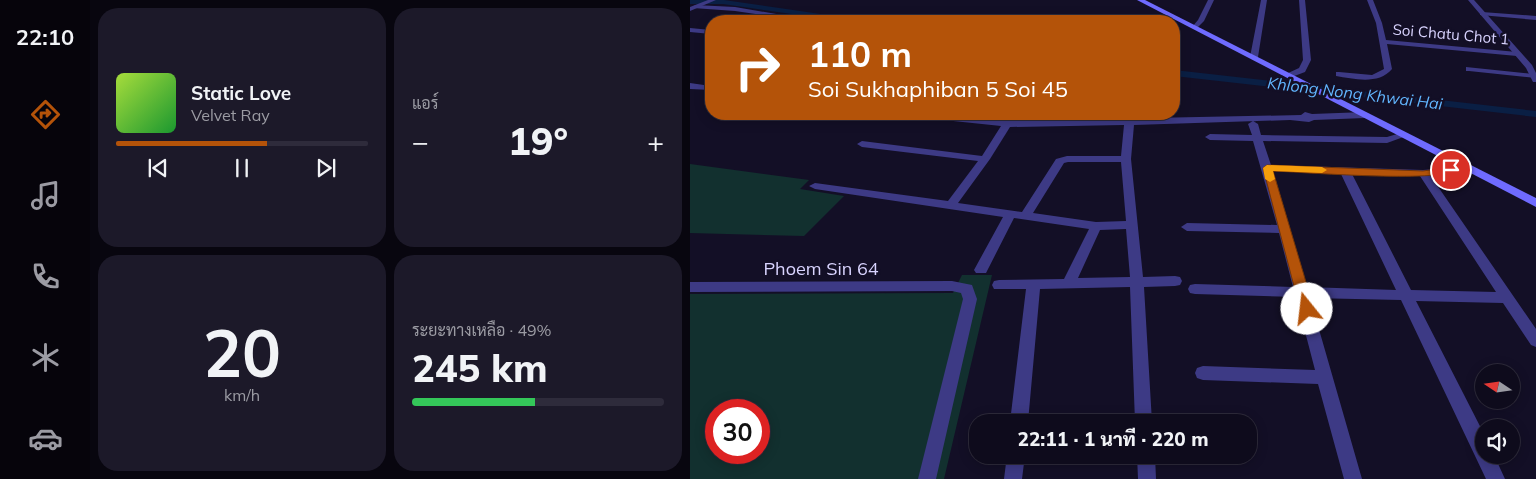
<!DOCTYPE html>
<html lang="th">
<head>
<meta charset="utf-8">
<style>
	body { margin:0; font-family:Mulish,Sarabun,sans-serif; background:#1c1929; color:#f1f3f6; height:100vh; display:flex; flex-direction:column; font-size:19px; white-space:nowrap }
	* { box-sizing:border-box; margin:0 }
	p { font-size:16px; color:#9b9ba3 }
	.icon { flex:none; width:28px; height:28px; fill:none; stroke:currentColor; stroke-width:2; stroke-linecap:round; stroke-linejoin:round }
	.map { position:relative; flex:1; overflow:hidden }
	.details { display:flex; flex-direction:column; gap:8px; padding:8px; background:#08060f; width:600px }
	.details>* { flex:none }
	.guide { position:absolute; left:15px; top:15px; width:475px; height:105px; border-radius:20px; box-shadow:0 2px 12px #0003,0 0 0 1px #2e2b3b; background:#b45309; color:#fff; overflow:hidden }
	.needle { width:32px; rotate:283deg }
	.fabs { position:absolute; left:785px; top:364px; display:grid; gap:10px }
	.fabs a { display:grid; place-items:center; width:45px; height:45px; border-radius:50%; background:#0e0b1c; box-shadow:0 2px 12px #0003,0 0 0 1px #2e2b3b; font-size:25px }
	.speed { position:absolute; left:15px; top:399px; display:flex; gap:10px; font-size:25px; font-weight:700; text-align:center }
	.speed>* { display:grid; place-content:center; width:65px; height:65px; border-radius:50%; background:#0e0b1c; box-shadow:0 2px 12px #0003,0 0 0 1px #2e2b3b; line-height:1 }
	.speed .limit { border:8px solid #d22; background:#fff; color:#111 }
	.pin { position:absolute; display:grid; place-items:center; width:42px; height:42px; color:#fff; margin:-21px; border:2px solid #fff; border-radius:50%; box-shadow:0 1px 5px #0007 }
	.me { position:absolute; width:55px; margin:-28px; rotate:344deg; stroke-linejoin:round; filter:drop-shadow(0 0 4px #0008) }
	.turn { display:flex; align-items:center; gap:18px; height:105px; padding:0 20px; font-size:22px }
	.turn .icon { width:65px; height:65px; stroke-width:2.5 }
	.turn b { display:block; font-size:35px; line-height:42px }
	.big { font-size:38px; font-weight:800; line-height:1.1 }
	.details .card { flex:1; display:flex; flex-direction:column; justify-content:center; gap:8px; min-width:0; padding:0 18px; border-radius:20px; background:#1c1929 }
	.details .dial { align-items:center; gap:0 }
	.dial b { font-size:65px; line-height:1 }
	.song { display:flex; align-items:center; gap:15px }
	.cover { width:60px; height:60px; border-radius:8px; background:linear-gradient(135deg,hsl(80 70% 55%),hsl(130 70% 35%)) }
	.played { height:5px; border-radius:2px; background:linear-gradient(90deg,#b45309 60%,#2e2b3b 60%) }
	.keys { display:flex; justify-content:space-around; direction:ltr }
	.heat { display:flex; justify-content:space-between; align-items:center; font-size:28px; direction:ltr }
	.charge { height:8px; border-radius:4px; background:linear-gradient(90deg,#34c759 49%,#2e2b3b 0) }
	.details .tiles { flex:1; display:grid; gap:8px; grid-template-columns:repeat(2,1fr) }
	.trip { position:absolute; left:279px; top:414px; width:288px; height:50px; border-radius:20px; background:#0e0b1c; box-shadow:0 2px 12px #0003,0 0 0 1px #2e2b3b; font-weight:800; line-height:50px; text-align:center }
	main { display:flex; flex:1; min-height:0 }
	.dock { display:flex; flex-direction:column; width:90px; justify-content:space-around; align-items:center; background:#06040b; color:#9b9ba3 }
	.dock .icon { width:35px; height:35px }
	.dock .current { color:#b45309 }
	.dock b { font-size:22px; color:#f1f3f6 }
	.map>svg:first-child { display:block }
</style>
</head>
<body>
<main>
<nav class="dock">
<b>22:10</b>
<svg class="icon current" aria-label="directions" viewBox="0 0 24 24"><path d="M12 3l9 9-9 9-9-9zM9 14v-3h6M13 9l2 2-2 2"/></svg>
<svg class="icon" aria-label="music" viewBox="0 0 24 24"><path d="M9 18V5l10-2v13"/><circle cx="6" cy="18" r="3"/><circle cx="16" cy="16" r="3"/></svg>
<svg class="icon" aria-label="phone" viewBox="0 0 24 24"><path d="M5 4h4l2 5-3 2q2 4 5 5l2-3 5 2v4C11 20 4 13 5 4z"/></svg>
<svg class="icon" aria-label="climate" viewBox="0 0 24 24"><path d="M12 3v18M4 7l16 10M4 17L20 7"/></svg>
<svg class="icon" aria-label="car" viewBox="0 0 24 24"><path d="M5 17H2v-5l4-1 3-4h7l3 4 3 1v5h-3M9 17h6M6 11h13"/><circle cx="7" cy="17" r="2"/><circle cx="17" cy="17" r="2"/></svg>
</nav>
<section class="details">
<div class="tiles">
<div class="card">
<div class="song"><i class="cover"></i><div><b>Static Love</b><p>Velvet Ray</p></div></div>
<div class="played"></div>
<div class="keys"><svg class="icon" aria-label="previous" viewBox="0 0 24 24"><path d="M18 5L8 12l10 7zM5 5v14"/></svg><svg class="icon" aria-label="pause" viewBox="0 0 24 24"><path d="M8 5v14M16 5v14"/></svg><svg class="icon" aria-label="next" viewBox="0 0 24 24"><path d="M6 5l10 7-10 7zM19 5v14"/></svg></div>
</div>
<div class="card"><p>แอร์</p>
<div class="heat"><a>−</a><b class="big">19°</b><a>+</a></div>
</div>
<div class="card dial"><b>20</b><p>km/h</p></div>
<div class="card"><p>ระยะทางเหลือ · 49%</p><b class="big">245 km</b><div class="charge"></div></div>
</div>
</section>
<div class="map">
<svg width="846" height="479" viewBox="0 0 846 479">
	<rect width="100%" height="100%" fill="#130f26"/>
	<path fill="#12302f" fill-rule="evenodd" d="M 0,164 L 119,180 L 110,189 L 154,196 L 114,236 L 0,233 Z
		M 272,275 L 302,275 L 254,479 L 0,479 L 0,294 L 263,293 ZM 26,410 L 69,410 L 69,452 L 26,452 Z"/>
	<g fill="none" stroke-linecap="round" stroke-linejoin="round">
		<path fill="#0a1f44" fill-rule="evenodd" d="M 0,0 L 34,0 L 165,19 L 169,21 L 150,21 L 33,4 L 0,4 Z
			M 484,70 L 846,111 L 846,117 L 484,76 Z"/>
		<path fill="#3d3a85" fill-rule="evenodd" d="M 518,0 L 524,0 L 514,21 L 507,28 L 503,28 L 502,27 L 508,20 Z
			M 571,0 L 577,0 L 568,57 L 564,59 L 560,57 Z
			M 609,0 L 615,0 L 621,60 L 615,72 L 599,78 L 595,76 L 596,74 L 609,68 L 613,60 Z
			M 677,0 L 683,0 L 692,23 L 696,40 L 827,52 L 831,54 L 827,56 L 697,44 L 702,69 C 689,85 664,79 646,76 L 646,72 L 649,72 L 682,75 L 694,69 L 686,23 Z
			M 5,5 L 45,7 L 127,21 L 113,21 L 45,11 L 3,8 Z
			M 792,12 L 846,16 L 846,20 L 790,15 L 790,13 Z
			M 0,28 L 21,30 L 21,34 L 0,32 Z
			M 776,67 L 844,74 L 846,74 L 846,78 L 779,71 L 776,71 Z
			M 0,83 L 21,86 L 21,90 L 0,89 Z
			M 615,112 L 622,114 L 675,112 L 680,115 L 675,118 L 624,120 L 619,122 L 600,120 L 444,125 L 441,159 L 453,277 L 485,276 L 490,277 L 492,281 L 490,285 L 485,286 L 454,287 L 462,422 L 445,422 L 440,287 L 350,289 L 338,422 L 320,422 L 336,289 L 304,289 L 302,285 L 304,281 L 309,280 L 374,279 L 399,229 L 324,218 L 296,273 L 286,273 L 284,270 L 313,217 L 125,189 L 119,186 L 125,183 L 258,201 L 288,161 L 172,147 L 167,144 L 172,141 L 292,156 L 311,126 L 225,117 L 221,114 L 248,114 L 317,121 L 611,115 ZM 434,125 L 431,156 L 377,156 L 366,159 L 332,212 L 268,203 L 300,159 L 320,127 ZM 378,162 L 431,162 L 436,221 L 406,222 L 343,213 L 374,163 ZM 436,229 L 440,277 L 388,278 L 410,230 Z
			M 563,121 L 568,124 L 571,135 L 697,137 L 714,132 L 719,135 L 697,143 L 573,141 L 581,165 L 733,170 L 779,166 L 780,168 L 775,171 L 740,175 L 846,329 L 846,347 L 841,345 L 813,303 L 726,301 L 794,434 L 794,455 L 804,455 L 815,479 L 796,479 L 711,300 L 620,298 L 672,479 L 654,479 L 628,384 L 513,380 L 507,378 L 505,373 L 507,368 L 513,366 L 625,370 L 606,297 L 505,294 L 500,293 L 498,289 L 500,285 L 505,284 L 603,287 L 589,233 L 497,231 L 491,227 L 497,223 L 587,225 L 563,141 L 520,140 L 515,137 L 520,134 L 562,135 L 558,124 ZM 583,171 L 651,174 L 706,290 L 617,287 ZM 662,174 L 730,176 L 806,292 L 721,290 Z
			M 262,281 L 282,285 L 287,299 L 246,479 L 228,479 L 273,299 L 271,293 L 262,291 L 0,292 L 0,282 Z
			M 317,455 L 335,455 L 332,479 L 314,479 Z
			M 447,455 L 465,455 L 466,479 L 448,479 Z"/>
		<path fill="#3d3a85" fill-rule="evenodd" d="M 18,0 L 26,0 L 0,11 L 0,7 Z
			M 778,0 L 784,0 L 842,65 L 846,73 L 846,82 L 843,82 L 836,68 Z"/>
		<path fill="#6f6bff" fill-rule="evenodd" d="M 447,0 L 455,0 L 846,198 L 846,207 Z"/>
	</g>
	<path fill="#b45309" stroke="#753606" d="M 577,165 L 733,171 L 761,167 L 765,170 C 750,183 611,172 583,171 L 624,309 L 622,313 L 612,313 L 610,309 L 573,168 Z"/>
	<path fill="#f59e0b" d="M 577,165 L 632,167 L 637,170 L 632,173 L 583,171 L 585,179 L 580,182 L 575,179 L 573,168 Z"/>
	<g text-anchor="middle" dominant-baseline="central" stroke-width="5" stroke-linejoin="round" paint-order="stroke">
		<g font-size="15" fill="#d9d4ff" stroke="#130f26">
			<text transform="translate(761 34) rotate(5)">Soi Chatu Chot 1</text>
		</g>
		<g font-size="16" font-style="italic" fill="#62b6ff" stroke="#130f26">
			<text transform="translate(665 93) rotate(7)">Khlong Nong Khwai Hai</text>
		</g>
		<g font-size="18" fill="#d9d4ff" stroke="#130f26">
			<text x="131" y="268">Phoem Sin 64</text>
		</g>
	</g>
</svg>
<div class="fabs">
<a><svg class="needle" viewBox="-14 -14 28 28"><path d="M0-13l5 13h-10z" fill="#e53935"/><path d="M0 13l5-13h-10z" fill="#9b9ba3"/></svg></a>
<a><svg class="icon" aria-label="sound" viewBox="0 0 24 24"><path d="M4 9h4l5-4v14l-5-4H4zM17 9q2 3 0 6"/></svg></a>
</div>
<div class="speed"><div class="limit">30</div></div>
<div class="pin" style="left:761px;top:170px;background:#d93025"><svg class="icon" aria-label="arrive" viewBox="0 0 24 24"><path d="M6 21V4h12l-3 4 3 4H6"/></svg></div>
<svg class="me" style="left:617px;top:309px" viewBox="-20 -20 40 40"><circle r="19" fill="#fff"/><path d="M0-13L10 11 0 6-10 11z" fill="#b45309"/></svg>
<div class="trip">22:11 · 1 นาที · 220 m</div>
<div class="guide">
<div class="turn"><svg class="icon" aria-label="right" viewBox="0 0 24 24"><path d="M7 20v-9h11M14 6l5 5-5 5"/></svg><div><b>110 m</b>Soi Sukhaphiban 5 Soi 45</div></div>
</div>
</div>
</main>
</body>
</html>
